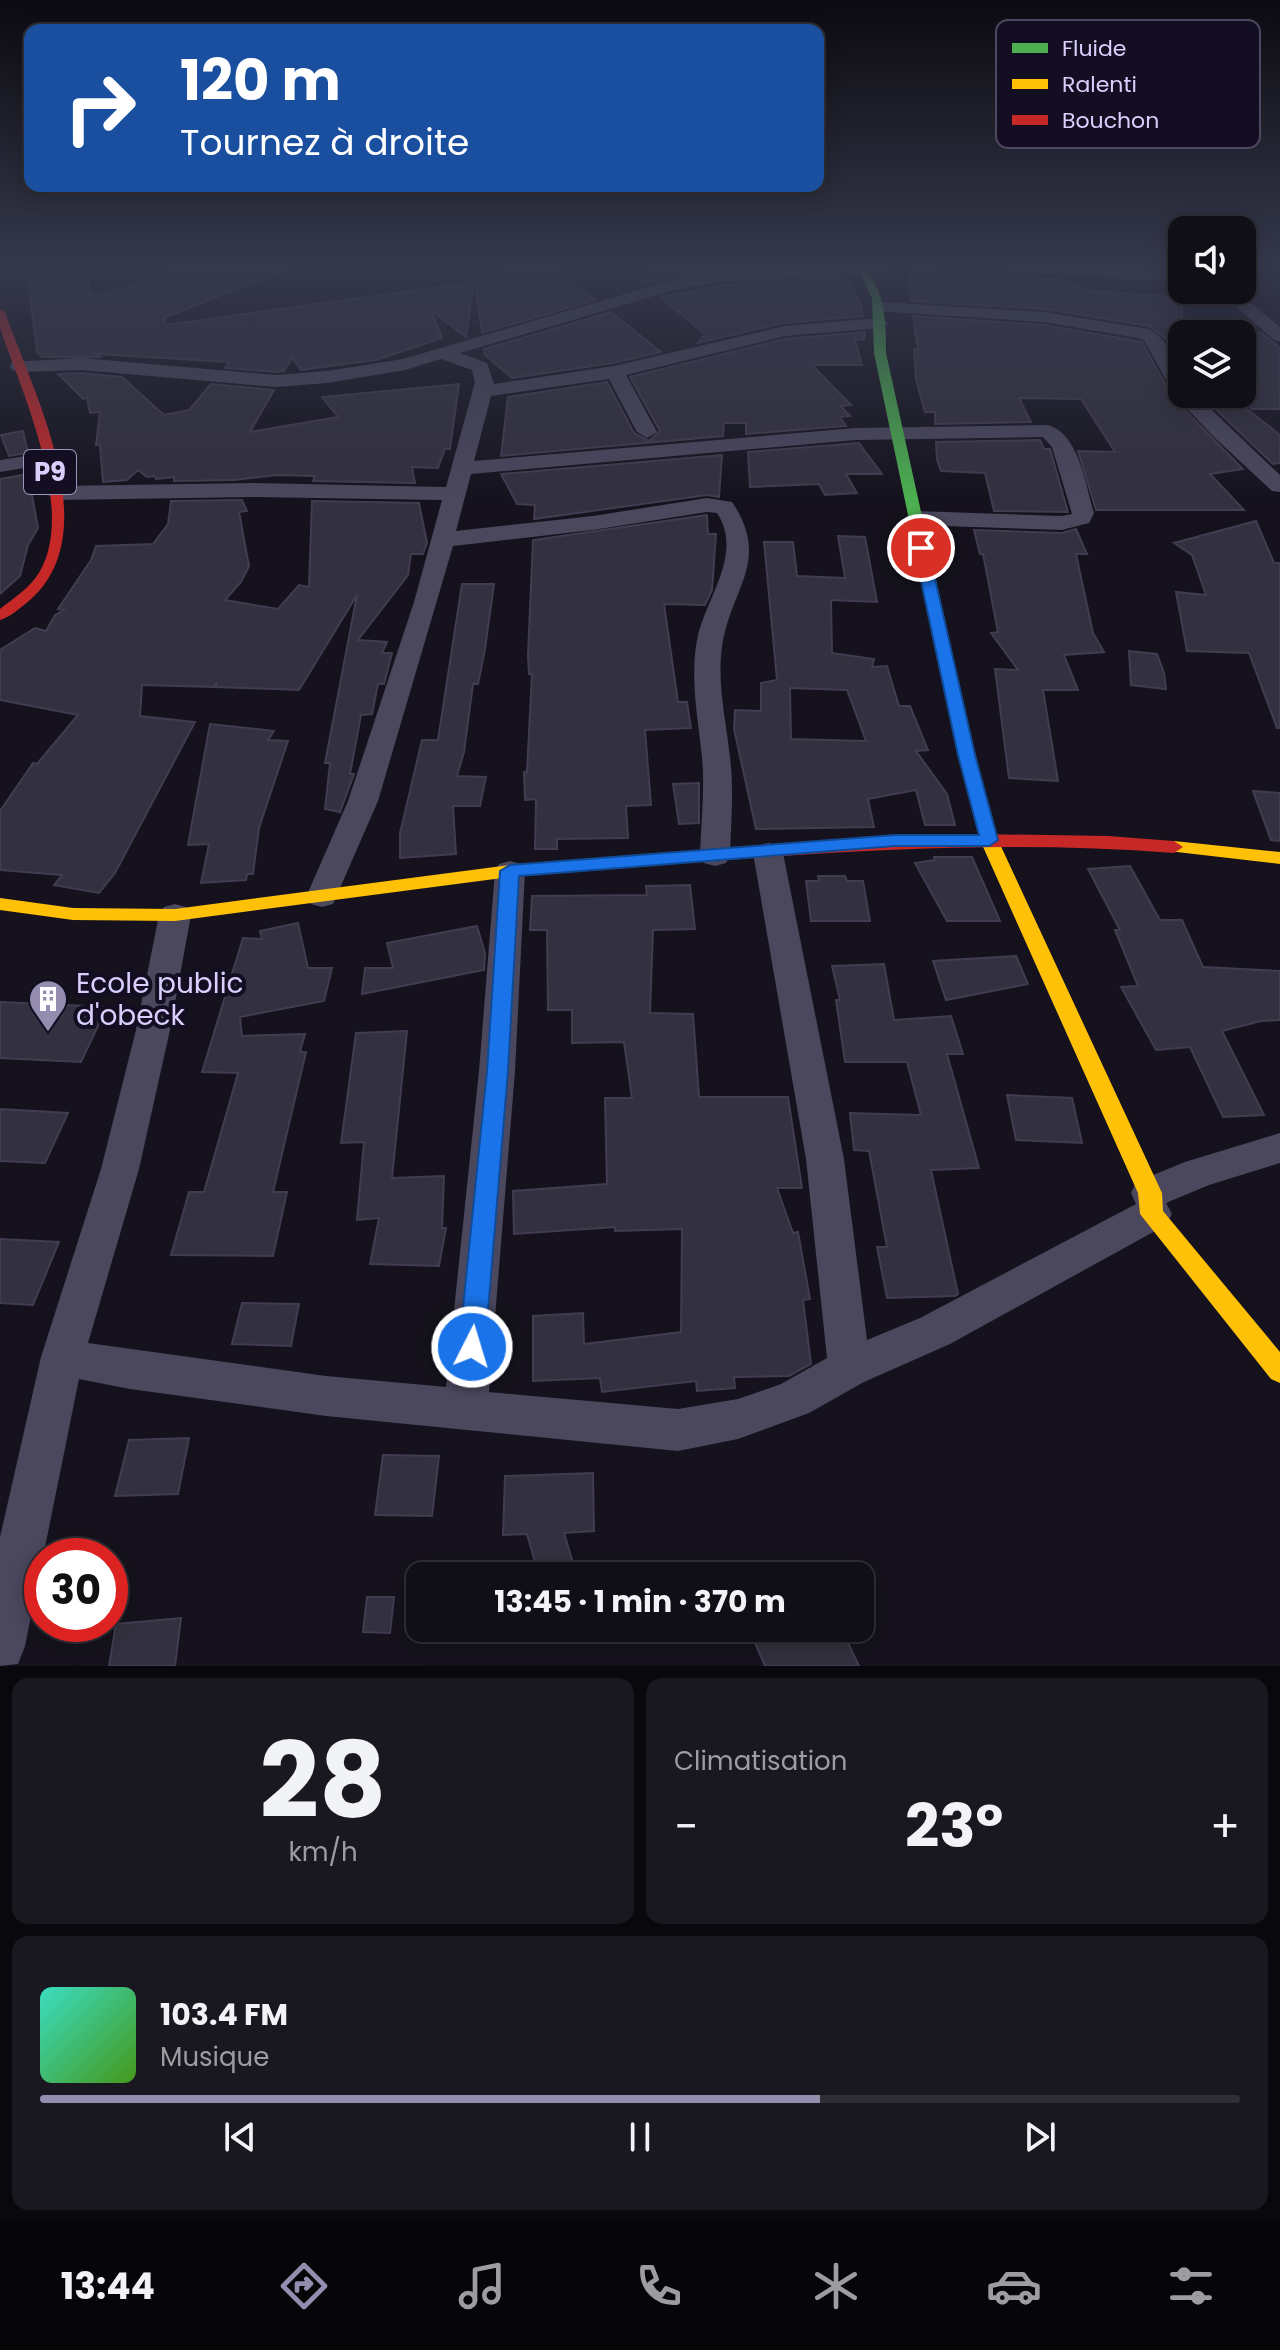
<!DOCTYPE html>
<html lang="fr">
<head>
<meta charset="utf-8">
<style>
	body { margin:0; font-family:Poppins,sans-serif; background:#19171f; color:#f1f3f6; height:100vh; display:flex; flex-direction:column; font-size:30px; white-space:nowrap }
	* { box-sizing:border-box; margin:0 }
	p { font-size:26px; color:#9c9ca1 }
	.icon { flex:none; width:44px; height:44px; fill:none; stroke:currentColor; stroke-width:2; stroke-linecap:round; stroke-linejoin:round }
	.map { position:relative; height:1666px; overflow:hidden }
	.panel { display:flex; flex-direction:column; gap:12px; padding:12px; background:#09080c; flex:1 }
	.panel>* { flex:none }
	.hud { position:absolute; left:24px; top:24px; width:800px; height:168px; border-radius:16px; box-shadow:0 4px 20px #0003,0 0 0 2px #302e35; background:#1a4fa0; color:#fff; overflow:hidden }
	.controls { position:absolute; left:1168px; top:216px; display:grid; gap:16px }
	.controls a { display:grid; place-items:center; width:88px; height:88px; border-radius:16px; background:#100e16; box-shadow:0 4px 20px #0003,0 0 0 2px #302e35; font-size:40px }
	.speed { position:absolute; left:24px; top:1538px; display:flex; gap:16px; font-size:40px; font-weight:700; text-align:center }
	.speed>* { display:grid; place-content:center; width:104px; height:104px; border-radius:50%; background:#100e16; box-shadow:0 4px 20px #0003,0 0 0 2px #302e35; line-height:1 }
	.speed .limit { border:12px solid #d22; background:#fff; color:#111 }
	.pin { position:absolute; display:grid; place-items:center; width:68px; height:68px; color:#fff; margin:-34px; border:4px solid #fff; border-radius:50%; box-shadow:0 2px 8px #0007 }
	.me { position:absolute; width:88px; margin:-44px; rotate:5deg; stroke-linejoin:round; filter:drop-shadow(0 0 6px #0008) }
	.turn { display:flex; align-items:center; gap:28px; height:168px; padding:0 24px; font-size:36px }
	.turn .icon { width:104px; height:104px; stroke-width:2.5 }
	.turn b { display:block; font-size:56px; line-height:68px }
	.big { font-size:60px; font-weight:700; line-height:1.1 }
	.panel .card { flex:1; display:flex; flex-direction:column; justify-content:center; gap:12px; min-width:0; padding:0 28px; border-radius:16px; background:#19171f }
	.panel .dial { align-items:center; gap:0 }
	.dial b { font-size:104px; line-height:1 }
	.song { display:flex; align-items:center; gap:24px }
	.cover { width:96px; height:96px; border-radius:12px; background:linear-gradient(135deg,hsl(170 70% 55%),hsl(100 70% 35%)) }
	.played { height:8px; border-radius:4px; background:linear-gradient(90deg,#948daf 65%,#302e35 65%) }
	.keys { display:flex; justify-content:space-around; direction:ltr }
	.heat { display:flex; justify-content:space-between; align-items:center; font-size:44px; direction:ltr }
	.panel .tiles { flex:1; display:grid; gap:12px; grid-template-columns:1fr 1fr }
	.card:last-child { grid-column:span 2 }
	.trip { position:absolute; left:406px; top:1562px; width:468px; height:80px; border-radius:16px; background:#100e16; box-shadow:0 4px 20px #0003,0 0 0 2px #302e35; font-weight:700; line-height:80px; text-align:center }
	.tab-bar { display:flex; height:128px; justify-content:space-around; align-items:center; background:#060609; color:#9c9ca1 }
	.tab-bar .icon { width:56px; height:56px }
	.tab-bar .current { color:#948daf }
	.tab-bar b { font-size:36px; color:#f1f3f6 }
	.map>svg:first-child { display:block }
</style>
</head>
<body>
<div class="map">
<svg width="1280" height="1666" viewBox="0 0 1280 1666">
	<rect width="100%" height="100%" fill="#15121d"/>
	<path fill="#33303f" stroke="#423c50" stroke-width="2" fill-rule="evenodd" d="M 168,267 L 291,268 L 164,318 L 166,325 L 474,282 L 466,337 L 432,311 L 442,338 L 376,360 L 301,370 L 292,358 L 284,371 L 276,372 L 225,368 L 229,362 L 96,354 L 100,357 L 42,357 L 37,352 L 28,278 L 86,271 L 91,296 L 139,285 L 136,275 L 170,271 Z
		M 534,267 L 554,267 L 595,300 L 482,333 L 474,276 Z
		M 674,267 L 768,267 L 676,276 L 645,285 L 632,274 Z
		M 909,268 L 934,268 L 936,274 L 993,272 L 996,276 L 1064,280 L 1066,285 L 1084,287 L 1083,290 L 1182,298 L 1182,355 L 1176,355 L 1165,338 L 1149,326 L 1044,309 L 911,301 L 908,275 L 912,276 Z
		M 847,277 L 861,305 L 863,316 L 784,323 L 698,343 L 705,334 L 660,297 L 725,285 Z
		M 611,312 L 661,352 L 613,363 L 512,378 L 485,355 L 484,349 Z
		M 913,316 L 1044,325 L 1142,342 L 1173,398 L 1243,469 L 1210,474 L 1244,510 L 1096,510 L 1078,451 L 1115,452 L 1081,399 L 1019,398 L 1031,422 L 935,424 L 935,412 L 925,412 L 916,380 L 914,349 L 918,349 Z
		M 865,332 L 864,340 L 855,339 L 862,365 L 812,365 L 851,405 L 841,406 L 850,416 L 840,417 L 846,426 L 746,434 L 746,423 L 724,423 L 723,436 L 501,456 L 508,397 L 607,382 L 634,433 L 649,441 L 660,431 L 630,377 L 785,339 Z
		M 1242,333 L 1262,333 L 1280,348 L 1280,409 L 1252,409 L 1242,395 Z
		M 81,373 L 122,377 L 164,415 L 189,410 L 211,384 L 274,390 L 250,432 L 338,417 L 322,397 L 459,384 L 450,449 L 445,449 L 438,468 L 412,467 L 415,483 L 313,481 L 315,476 L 277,475 L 234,480 L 174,481 L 174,477 L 156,479 L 155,476 L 147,477 L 138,470 L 127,480 L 103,482 L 100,445 L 96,445 L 100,412 L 90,413 L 87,398 L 83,399 L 58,374 Z
		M 1232,397 L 1280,435 L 1280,463 L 1273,464 L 1205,399 Z
		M 23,431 L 28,453 L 9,456 L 1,435 Z
		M 1040,440 L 1044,449 L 1050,449 L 1068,512 L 994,511 L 985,473 L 941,471 L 937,460 L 936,442 Z
		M 859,443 L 882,474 L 846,474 L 857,493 L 825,495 L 819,484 L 750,487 L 748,452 Z
		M 722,455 L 719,497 L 707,495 L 534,519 L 535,505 L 517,504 L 501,474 Z
		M 28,474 L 38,528 L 28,545 L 20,576 L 0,594 L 0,479 Z
		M 242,500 L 247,511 L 239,512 L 249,566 L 241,582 L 225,600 L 278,609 L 299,585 L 309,587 L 312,501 L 419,503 L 427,543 L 423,554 L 411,554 L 408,575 L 358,640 L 387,642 L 382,653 L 392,653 L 384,684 L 378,684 L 372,714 L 361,715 L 350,774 L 354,774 L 340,812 L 325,809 L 330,763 L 325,763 L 357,595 L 299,690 L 216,687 L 217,682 L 214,687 L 142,685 L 140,716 L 195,722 L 115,873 L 99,893 L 54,885 L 62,875 L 0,870 L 0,811 L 33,763 L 37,764 L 78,715 L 0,700 L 0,650 L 35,628 L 46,631 L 55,615 L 64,610 L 58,609 L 91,560 L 96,546 L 153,544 L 168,524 L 171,501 Z
		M 707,515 L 708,534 L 716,534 L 712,590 L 705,605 L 664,604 L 678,702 L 687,702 L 691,728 L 645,730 L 651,805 L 626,806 L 628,838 L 557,839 L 557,849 L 535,849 L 536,799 L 525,800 L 524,772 L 527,772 L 532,674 L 529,674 L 528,655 L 533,540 Z
		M 1256,521 L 1274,563 L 1280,563 L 1280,728 L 1277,728 L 1249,653 L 1187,651 L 1176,592 L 1206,595 L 1192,555 L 1174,543 Z
		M 1076,529 L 1087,554 L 1076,554 L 1093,633 L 1104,652 L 1064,655 L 1078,690 L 1043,690 L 1058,781 L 1009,778 L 995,669 L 1018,670 L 991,633 L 998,632 L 983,554 L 980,554 L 974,530 L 1062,533 Z
		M 838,536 L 865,537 L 877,602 L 831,600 L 832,653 L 874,659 L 872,667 L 887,666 L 899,706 L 910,706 L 928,750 L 916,751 L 947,794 L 955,825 L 925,825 L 916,790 L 868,799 L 874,827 L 756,829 L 734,729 L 735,710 L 761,711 L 761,683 L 777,680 L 764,542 L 793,542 L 797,576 L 845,578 ZM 790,688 L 847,690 L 866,741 L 791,739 Z
		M 462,584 L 494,584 L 485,649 L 478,684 L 473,684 L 464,752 L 457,776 L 486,777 L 480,806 L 453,806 L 456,854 L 400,858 L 400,833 L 422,740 L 438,740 Z
		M 1129,651 L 1157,654 L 1164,673 L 1166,689 L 1131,685 Z
		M 210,724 L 274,731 L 268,740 L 288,741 L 259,828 L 253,874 L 247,874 L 246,880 L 201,883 L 209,844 L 188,845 Z
		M 699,783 L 699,823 L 679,824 L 673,784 Z
		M 1253,791 L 1280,793 L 1280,841 L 1271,840 Z
		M 934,857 L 972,857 L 1000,921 L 947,921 L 915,863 L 935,860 Z
		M 1130,866 L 1160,920 L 1182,920 L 1203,967 L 1280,971 L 1280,1020 L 1261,1021 L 1222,1031 L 1264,1115 L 1223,1117 L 1190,1047 L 1156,1050 L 1121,987 L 1138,986 L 1115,930 L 1120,930 L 1088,869 Z
		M 818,876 L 845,876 L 847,881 L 863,881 L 870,921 L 811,921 L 806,881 L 819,881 Z
		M 690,885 L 695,929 L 653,930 L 650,1013 L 693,1014 L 699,1097 L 788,1097 L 802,1188 L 777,1188 L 793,1233 L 798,1232 L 810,1299 L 803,1300 L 811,1364 L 789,1376 L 734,1377 L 735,1388 L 697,1391 L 696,1381 L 602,1392 L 600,1378 L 533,1381 L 533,1316 L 583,1313 L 584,1344 L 681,1332 L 682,1229 L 615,1231 L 615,1227 L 514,1234 L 513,1191 L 607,1184 L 605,1098 L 632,1098 L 624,1042 L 572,1043 L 572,1010 L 548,1010 L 547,930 L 530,930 L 532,896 L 647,895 L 646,886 Z
		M 298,923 L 308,968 L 332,968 L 324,1001 L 240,1017 L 242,1036 L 305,1034 L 300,1052 L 306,1052 L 273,1192 L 287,1192 L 273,1256 L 171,1255 L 189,1192 L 204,1192 L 238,1073 L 202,1072 L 243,938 L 262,939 L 260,931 Z
		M 477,926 L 485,953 L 484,970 L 362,994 L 365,968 L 393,968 L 387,943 Z
		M 1016,956 L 1028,984 L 946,1000 L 933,961 Z
		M 884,964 L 894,1020 L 951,1016 L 963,1054 L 947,1054 L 979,1168 L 931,1170 L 958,1294 L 955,1296 L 887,1298 L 877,1247 L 887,1247 L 869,1151 L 854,1150 L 850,1113 L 921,1115 L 907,1062 L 845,1062 L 836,1000 L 840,1000 L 832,966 Z
		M 0,1002 L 107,1007 L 81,1062 L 0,1058 Z
		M 407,1031 L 392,1178 L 444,1176 L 442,1228 L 446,1228 L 439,1266 L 370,1264 L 379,1218 L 357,1220 L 364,1142 L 341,1143 L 356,1033 Z
		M 1007,1095 L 1072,1098 L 1082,1143 L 1016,1140 Z
		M 0,1109 L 68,1113 L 45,1163 L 0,1161 Z
		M 0,1239 L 59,1242 L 33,1305 L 0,1303 Z
		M 242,1303 L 299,1304 L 291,1346 L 232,1344 Z
		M 189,1438 L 178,1494 L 115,1496 L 129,1440 Z
		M 383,1455 L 439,1456 L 432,1516 L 375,1515 Z
		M 593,1473 L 594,1531 L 564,1533 L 577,1576 L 539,1576 L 527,1534 L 503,1535 L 505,1476 Z
		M 367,1597 L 394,1597 L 390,1633 L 363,1632 Z
		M 181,1618 L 175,1666 L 109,1666 L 116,1624 Z
		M 792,1628 L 841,1628 L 859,1666 L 765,1666 L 755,1643 Z"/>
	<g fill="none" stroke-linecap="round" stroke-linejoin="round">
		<path fill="#4b475d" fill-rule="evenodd" d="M 814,267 L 895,267 L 887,272 L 725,282 L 678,289 L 460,353 L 487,363 L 494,384 L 614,366 L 785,326 L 879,318 L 888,323 L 879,328 L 785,336 L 626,375 L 657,432 L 647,438 L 637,432 L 609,379 L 491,396 L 474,461 L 855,428 L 1048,425 C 1079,433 1086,487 1094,513 L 1089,523 L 1062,530 L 915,525 L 904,518 L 915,511 L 1062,516 L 1072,514 L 1052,447 L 1043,437 L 855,440 L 471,474 L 456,531 L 593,516 L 707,498 L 732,502 C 772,561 730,589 722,647 C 717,684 726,721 730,757 C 734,790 731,823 730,856 L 726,863 L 715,866 L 704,863 L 700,856 C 701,823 705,790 702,757 C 698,717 689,676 698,635 C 708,595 743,553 717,513 L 707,512 L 593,530 L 453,546 L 378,801 L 333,904 L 322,907 L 311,904 L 306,897 L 348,801 L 414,602 L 442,500 L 254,497 L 56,500 L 45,493 L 56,486 L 254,483 L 446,487 L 475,382 L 472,370 L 441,359 L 405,370 L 327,383 L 276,387 L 81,370 L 19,372 L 12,370 L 10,366 L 12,362 L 81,358 L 276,375 L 327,371 L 403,359 L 676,279 L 725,272 Z
			M 1006,267 L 1090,267 L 1182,272 L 1182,282 L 1014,272 Z
			M 1217,290 L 1235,290 L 1280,327 L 1280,341 L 1274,340 Z
			M 881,302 L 1044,312 L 1149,329 C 1170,339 1182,373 1182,394 L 1195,394 L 1280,475 L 1280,492 L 1272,491 L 1215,438 L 1175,396 L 1144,340 L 1138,338 L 1044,322 L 875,311 L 872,307 L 875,303 Z
			M 47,453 L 54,455 L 58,459 L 54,463 L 0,472 L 0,460 Z
			M 768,843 L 779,846 L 783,853 L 844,1159 L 867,1340 L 920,1318 L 1136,1204 L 1131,1193 L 1136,1182 L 1185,1162 L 1280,1133 L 1280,1163 L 1209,1185 L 1166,1203 L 1172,1214 L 1166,1225 L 950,1344 L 864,1382 L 809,1413 L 738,1439 L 678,1451 L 326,1416 L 130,1389 L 79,1379 L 25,1646 L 18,1664 L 0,1666 L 0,1537 L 41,1357 L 101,1169 L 136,1030 L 159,915 L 164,907 L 175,904 L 186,907 L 191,915 L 170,1030 L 139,1169 L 88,1343 L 326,1376 L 446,1387 L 479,1071 L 495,871 L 499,864 L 510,861 L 521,864 L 525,871 L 515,1071 L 489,1392 L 678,1409 L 738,1399 L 781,1384 L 827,1358 L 806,1159 L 753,853 L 757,846 Z"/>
		<path fill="#4caf50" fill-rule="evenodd" d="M 857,267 L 863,267 C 886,293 886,320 886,353 L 970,734 L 962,739 L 954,734 L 874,353 L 872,298 Z"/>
		<path fill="#ffc107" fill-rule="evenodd" d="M 962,729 L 970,734 L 998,840 L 1162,1193 L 1163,1211 L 1280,1352 L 1280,1383 L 1271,1379 L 1140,1214 L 1138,1193 L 980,840 L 954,734 Z
			M 1174,841 L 1280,852 L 1280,864 L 1168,851 L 1165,847 Z
			M 647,854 L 656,860 L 654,864 L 510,877 L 175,921 L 73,920 L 0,910 L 0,898 L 73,908 L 175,909 L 510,865 Z"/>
		<path fill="#c62828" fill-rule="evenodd" d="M 0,309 L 5,312 C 32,391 108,531 30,600 C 21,607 11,617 0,620 L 0,609 C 14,598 31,587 40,571 C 76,508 21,390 0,328 Z
			M 976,834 L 1108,836 L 1174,841 L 1183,847 L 1174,853 C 998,839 823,852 647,866 L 638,860 L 647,854 L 845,840 Z"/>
	</g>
	<linearGradient id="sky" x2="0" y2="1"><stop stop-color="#0c0a10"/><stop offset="0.53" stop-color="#35394c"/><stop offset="1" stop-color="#35394c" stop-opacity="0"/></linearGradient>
	<rect width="1280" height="500" fill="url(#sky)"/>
	<path fill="#1a73e8" stroke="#114b97" stroke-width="2" d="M 921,543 L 928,548 L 975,755 L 998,840 L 989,846 L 895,846 L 519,876 L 508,1071 L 485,1347 L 481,1355 L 472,1358 L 463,1355 L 459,1347 L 487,1071 L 500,871 L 510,865 L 895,835 L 979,835 L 958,755 L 914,548 Z"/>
	<defs>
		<g id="building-pin" transform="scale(2)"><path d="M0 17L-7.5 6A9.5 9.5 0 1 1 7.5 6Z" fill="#948daf" stroke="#130e21"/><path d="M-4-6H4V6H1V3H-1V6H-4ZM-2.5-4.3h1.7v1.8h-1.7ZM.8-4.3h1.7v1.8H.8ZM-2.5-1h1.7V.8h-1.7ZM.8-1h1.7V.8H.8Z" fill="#fff"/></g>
	</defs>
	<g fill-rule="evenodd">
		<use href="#building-pin" x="48" y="999"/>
	</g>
	<g text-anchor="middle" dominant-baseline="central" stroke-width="8" stroke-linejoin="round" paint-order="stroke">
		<rect fill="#130e21" stroke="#9e95bb" stroke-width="2" x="24" y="450" width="52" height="44" rx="6"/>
		<g font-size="26" font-weight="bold" fill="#d9cffd">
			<text x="50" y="472">P9</text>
		</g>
		<g font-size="28" fill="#d9cffd" stroke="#130e21" text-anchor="start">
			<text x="76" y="983">Ecole public<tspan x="76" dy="32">d'obeck</tspan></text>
		</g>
	</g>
	<rect x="996" y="20" width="264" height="128" rx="12" fill="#130e21" stroke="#4e4863" stroke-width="2"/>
	<rect x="1012" y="43" width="36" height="10" fill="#4caf50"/>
	<rect x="1012" y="79" width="36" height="10" fill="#ffc107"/>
	<rect x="1012" y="115" width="36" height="10" fill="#c62828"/>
	<g font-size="22" fill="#d9cffd">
		<text x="1062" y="56">Fluide</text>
		<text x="1062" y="92">Ralenti</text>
		<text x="1062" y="128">Bouchon</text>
	</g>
</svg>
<div class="controls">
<a><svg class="icon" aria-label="sound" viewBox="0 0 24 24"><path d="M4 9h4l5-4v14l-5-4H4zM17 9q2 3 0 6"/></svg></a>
<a><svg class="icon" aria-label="layers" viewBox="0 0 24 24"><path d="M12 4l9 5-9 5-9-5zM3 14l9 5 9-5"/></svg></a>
</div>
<div class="speed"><div class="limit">30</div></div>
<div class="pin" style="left:921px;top:548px;background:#d93025"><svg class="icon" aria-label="arrive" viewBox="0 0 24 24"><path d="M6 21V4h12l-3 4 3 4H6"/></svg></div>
<svg class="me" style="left:472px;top:1347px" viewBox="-20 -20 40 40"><circle r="17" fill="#1a73e8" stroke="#fff" stroke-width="3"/><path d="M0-11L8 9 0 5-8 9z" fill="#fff"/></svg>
<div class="trip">13:45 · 1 min · 370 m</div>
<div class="hud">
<div class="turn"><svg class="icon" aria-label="right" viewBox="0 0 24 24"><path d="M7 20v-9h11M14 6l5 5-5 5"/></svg><div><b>120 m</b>Tournez à droite</div></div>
</div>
</div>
<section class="panel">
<div class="tiles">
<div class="card dial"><b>28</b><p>km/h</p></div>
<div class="card"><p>Climatisation</p>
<div class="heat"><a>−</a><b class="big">23°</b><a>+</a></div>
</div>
<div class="card">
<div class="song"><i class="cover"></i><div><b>103.4 FM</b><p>Musique</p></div></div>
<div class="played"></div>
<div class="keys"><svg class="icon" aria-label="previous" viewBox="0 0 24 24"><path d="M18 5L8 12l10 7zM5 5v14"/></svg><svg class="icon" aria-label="pause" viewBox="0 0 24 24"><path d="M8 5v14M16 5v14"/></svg><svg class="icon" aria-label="next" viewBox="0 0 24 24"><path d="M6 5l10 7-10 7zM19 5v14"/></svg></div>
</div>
</div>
</section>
<nav class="tab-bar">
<b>13:44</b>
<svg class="icon current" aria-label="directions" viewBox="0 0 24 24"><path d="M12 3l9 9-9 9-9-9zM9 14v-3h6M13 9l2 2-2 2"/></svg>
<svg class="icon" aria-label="music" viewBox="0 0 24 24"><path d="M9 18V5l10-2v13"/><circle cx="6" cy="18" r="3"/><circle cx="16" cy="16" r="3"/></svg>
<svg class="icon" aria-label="phone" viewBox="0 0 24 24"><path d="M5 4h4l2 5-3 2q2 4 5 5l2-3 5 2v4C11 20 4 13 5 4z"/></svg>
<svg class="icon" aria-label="climate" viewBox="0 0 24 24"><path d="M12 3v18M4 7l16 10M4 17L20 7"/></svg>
<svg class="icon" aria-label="car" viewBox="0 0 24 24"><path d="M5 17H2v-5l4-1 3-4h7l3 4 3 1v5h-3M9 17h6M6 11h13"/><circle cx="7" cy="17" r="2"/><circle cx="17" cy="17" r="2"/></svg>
<svg class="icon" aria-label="filters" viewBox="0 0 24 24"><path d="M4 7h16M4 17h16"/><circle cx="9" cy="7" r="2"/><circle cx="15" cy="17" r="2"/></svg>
</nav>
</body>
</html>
